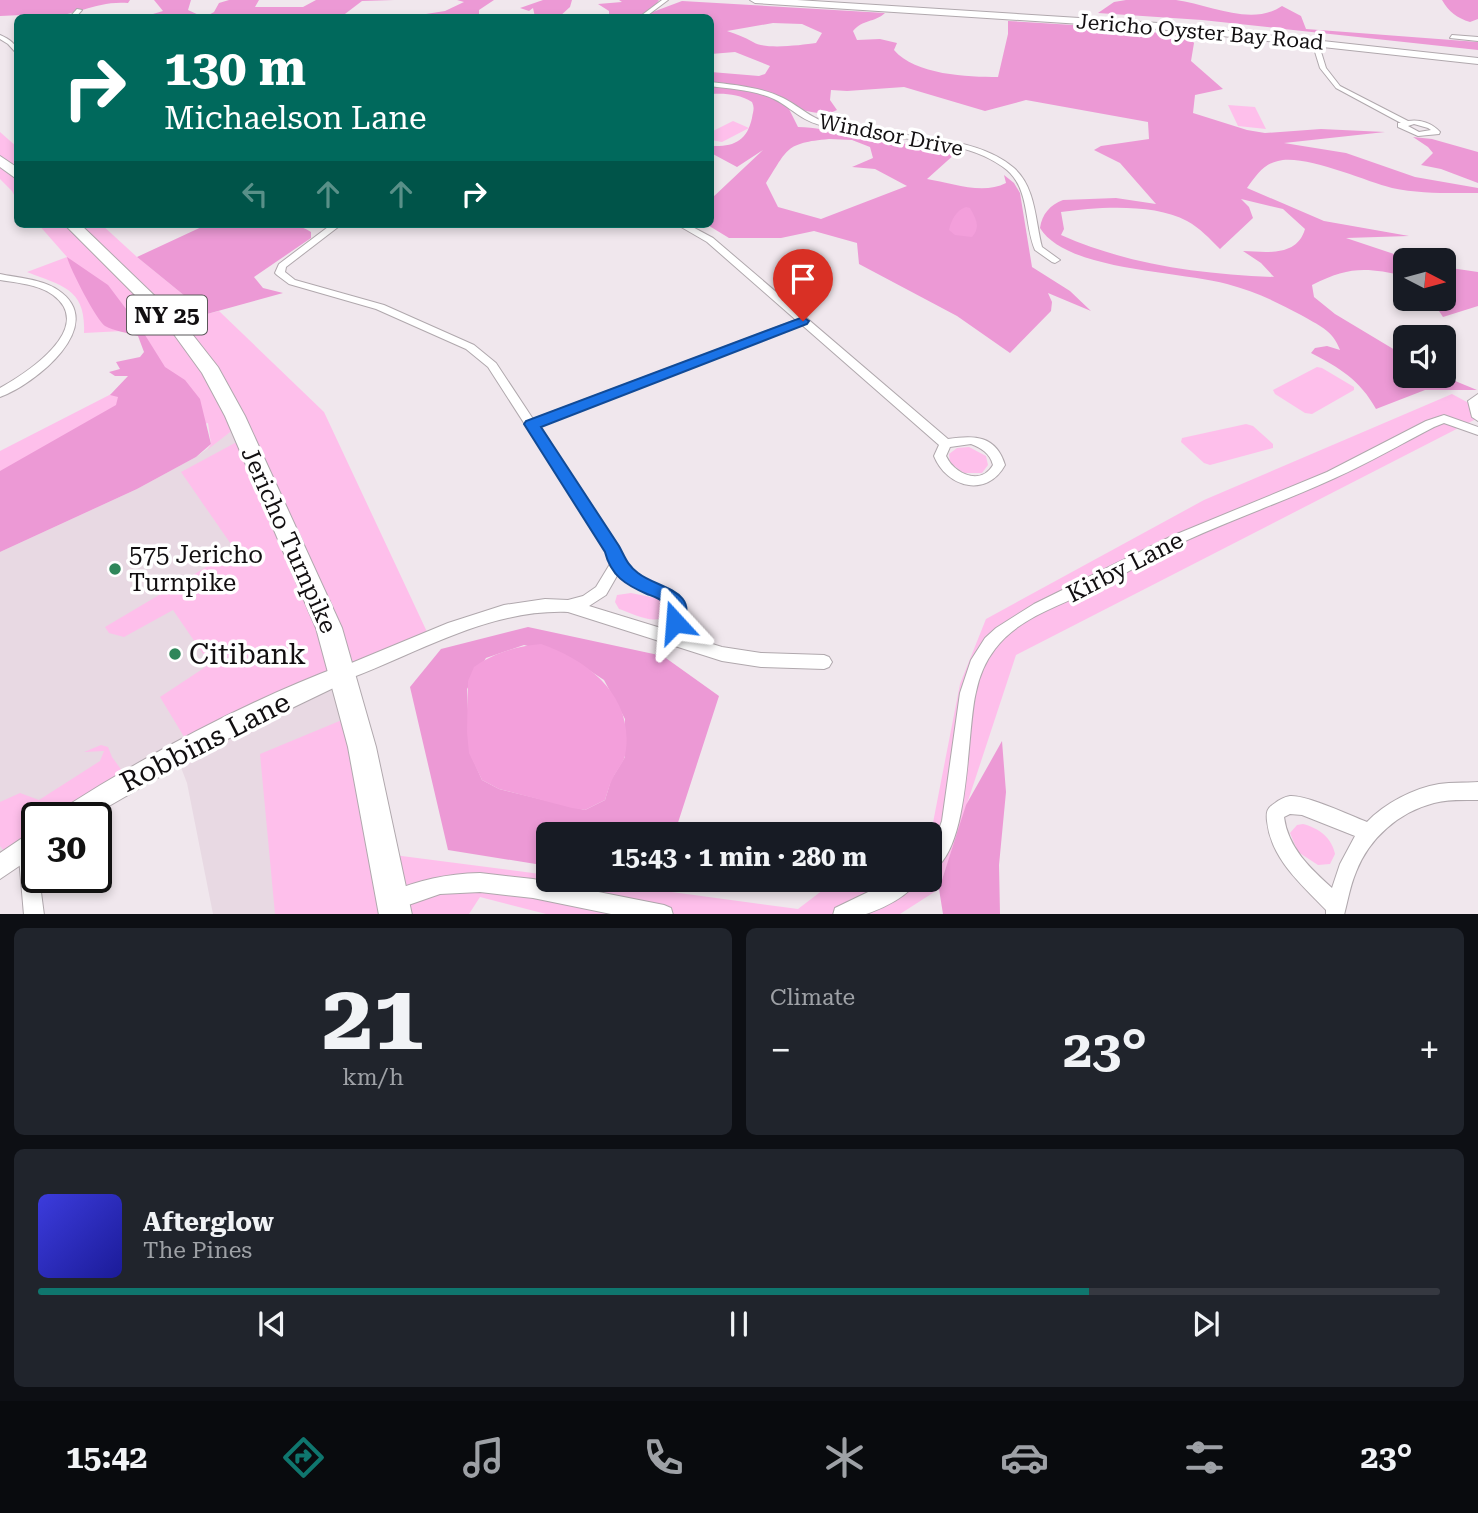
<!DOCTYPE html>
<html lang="en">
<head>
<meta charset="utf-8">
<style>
	body { margin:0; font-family:"Roboto Serif",serif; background:#20242c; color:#f1f3f6; height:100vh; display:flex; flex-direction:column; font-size:26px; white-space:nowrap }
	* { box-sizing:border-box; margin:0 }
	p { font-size:23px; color:#9ea1a6 }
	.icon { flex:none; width:38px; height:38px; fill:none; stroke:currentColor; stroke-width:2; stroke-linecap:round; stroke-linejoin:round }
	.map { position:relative; height:914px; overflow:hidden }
	.panel { display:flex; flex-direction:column; gap:14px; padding:14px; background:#0d0f14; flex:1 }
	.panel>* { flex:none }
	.guide { position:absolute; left:14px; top:14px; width:700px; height:214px; border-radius:10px; box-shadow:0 4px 10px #0003; background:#00695c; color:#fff; overflow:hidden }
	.needle { width:46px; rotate:96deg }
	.tools { position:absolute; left:1393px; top:248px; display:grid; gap:14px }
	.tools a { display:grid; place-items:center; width:63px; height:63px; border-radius:10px; background:#171b24; box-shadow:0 4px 10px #0003; font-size:35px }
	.speed { position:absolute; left:21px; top:802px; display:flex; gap:14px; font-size:35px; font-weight:700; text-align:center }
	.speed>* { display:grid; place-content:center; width:91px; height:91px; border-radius:50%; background:#171b24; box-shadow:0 4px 10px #0003; line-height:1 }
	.speed .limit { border:4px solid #111; border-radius:10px; background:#fff; color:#111 }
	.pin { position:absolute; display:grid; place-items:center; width:60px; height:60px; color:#fff; margin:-72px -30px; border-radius:50% 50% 50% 0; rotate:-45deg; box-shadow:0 0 7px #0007 }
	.pin .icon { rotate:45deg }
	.me { position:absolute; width:77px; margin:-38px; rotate:341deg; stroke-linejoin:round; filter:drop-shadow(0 0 5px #0008) }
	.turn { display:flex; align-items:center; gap:24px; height:147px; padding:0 35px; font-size:32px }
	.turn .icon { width:91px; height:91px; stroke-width:2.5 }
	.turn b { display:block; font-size:49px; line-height:60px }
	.lanes { display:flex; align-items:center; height:66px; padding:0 35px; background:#0003; justify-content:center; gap:35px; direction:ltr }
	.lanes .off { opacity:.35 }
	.big { font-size:52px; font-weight:700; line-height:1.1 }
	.panel .card { flex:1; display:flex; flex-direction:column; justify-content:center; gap:10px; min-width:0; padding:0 24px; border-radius:10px; background:#20242c }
	.panel .dial { align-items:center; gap:0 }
	.dial b { font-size:91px; line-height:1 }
	.song { display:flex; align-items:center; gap:21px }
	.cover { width:84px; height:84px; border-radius:10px; background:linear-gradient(135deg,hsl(240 70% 55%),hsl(240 70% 35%)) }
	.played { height:7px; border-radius:4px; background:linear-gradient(90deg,#0f766e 75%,#363941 75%) }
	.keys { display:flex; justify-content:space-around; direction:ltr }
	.heat { display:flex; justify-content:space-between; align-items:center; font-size:38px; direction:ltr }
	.panel .tiles { flex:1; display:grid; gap:14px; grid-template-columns:1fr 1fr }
	.card:last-child { grid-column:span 2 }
	.trip { position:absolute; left:536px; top:822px; width:406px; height:70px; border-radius:10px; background:#171b24; box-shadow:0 4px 10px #0003; font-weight:700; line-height:70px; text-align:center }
	.tabs { display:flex; height:112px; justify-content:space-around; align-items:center; background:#090b0e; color:#9ea1a6 }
	.tabs .icon { width:49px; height:49px }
	.tabs .active { color:#0f766e }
	.tabs b { font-size:32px; color:#f1f3f6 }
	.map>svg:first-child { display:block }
</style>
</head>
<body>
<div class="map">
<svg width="1478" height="915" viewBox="0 0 1478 915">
	<rect width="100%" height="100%" fill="#f0e7ed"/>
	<path fill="#e8d9e3" d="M 238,426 L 321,613 L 395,914 L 213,914 L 187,783 L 175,752 L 37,817 L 0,867 L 0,552 L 137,489 L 196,457 Z"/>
	<path fill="#febfeb" d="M 1228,105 L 1255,107 L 1266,129 L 1238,126 Z
		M 733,121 L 749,128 L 722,142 L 711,140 L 711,132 Z
		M 0,132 L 17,147 L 17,201 L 12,191 L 0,179 Z
		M 38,224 L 101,224 L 137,257 L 207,314 L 219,311 L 324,412 L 428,634 L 189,745 L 160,697 L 210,664 L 173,610 L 124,637 L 109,633 L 105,627 L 235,550 L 181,472 L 246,437 L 238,426 L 207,450 L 211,444 L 208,423 L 0,485 L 0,451 L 164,367 L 142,330 L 84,333 C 86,289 63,286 27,272 L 67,257 Z
		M 1317,367 L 1322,368 L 1354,387 L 1354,390 L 1312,414 L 1305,413 L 1275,394 L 1273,390 Z
		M 1452,394 L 1478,408 L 1478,418 L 1016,655 L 939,889 L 900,914 L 550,915 L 480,897 L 469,914 L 406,914 L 394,855 L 548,875 L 548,880 L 583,880 L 798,909 L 836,880 L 929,880 L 929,835 L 927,835 L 931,833 L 960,684 L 986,619 L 1204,500 Z
		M 1246,424 L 1253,426 L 1273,444 L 1273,448 L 1210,465 L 1204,463 L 1181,442 L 1182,438 Z
		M 969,447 L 986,456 L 988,465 L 982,473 L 964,473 L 950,463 L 949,454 L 957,448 Z
		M 631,593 L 665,600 L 669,607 C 664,631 635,614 619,609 L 615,602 L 617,595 Z
		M 354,715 L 395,914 L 275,914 L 260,754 Z
		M 101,745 L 108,747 L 112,757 L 128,779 L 71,817 L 37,817 L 37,841 L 11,859 L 0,846 L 0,802 L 20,793 L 39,800 L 100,761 L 104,751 L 84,752 Z
		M 1303,824 C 1319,828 1332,838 1335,854 L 1330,864 L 1318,865 L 1298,852 L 1290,833 L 1297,825 Z"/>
	<path fill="#ec99d5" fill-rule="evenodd" d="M 0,0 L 130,0 L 128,3 C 98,0 73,17 45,17 L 47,15 L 44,14 L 0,16 Z
		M 154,0 L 191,0 L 188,10 L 203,17 L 143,17 L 163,11 Z
		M 229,0 L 259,0 L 255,7 L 303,7 L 316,0 L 394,0 L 362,1 L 341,17 L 205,17 L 214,12 L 219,3 Z
		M 457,0 L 494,0 L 479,10 L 479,17 L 407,17 L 445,11 L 464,2 Z
		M 543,0 L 572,0 L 570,7 L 559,17 L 535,17 L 533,8 L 529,11 L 520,8 Z
		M 619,0 L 659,0 L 650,13 L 682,1 L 885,13 C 874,23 863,19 853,31 L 857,40 L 880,39 L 897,43 L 894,50 C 915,75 968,77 998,77 L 1008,34 L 1008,21 L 1122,28 L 1189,37 L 1194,43 L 1191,61 L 1223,89 L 1195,95 L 1193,113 L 1247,130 L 1265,133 L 1321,129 L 1385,132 L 1284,143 L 1346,153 L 1415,177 L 1478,188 L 1478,193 C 1450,193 1420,194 1392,188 C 1364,181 1305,154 1278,161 C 1263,164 1256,176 1247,188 L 1324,221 L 1409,236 L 1346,238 L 1415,261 L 1405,261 L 1405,276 C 1365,267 1348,267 1312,285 L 1314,297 L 1335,314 L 1405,356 L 1405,376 L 1443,376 L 1477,390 L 1425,390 L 1376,409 C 1360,380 1340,368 1311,353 L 1315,348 L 1327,346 L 1340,350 C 1333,330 1318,325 1301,315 C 1277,302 1254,291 1227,284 C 1180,271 1066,271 1040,228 C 1042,214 1050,205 1063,200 L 1116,198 L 1156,204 L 1120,163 L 1094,150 L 1101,146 L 1149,139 L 1148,122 L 1026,100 L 985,111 L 904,87 L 847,91 L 831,90 L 830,100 L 837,110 C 823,118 804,109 788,107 L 798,127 C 815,127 830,131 847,134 C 883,141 920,145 956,153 L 927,179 C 951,183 983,195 1006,183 L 1004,175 L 1014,183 L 1020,193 L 1032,267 L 1070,291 L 1091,311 L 1048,293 L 1052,302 L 1051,311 L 1010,353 L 957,316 L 859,264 L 857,243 L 814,231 L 781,238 L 729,238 L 706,224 L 710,224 L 711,199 L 763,150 L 737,167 L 711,153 L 711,146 C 734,147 747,141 752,118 C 753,111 755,109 752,102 C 739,94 725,93 711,94 L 711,72 L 759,76 L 765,74 L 770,66 L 735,52 L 711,54 L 710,18 L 600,17 L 609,17 L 609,11 L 598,4 L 622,2 ZM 773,23 L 802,24 L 822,33 L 816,43 C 801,45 765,50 753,42 C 744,37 736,34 727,31 ZM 829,139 L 852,140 L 870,147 L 873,158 L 852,167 L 875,169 L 907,186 L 821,219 L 778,207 L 766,183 C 788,149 785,143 829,139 ZM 1241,199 L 1283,209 L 1305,229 C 1297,257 1267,252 1243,251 L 1261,263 L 1274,277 C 1199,274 1129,265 1061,235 L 1064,229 L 1061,212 C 1097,207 1154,203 1187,221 C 1200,228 1210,239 1220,249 L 1253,218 L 1249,207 Z
		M 1126,0 C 1142,0 1159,0 1176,0 C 1209,4 1251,27 1282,6 L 1301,16 L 1306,29 L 1478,42 L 1478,50 L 1202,20 L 1098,13 L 1114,2 Z
		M 1442,0 L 1478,0 L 1478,19 L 1470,22 C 1457,18 1449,12 1442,0 Z
		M 1413,137 L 1432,139 L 1478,152 L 1478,183 L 1441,169 L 1421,165 L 1433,153 L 1428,147 Z
		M 208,224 C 235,224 289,217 311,232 L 311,238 L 254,277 L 263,288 L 283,293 L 207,314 L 137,257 Z
		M 67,257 L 108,285 L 142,330 L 165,367 L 185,380 L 200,399 L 211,444 L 196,457 L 137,489 L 0,552 L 0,471 L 116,405 L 118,397 L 110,395 L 128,376 L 115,376 L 109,372 L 120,369 L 116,362 L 140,357 L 144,352 L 138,336 C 128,333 114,331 105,326 C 97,321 70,269 67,257 Z
		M 1444,267 L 1478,272 L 1478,306 L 1443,317 L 1431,299 L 1444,299 Z
		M 528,627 L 663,656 L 719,696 L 674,835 L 548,835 L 548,866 L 448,850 L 410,687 L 441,649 ZM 524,645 L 569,657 L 604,680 L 625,719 L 625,757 L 611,780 L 605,800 L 585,810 L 499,789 L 482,780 L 470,753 L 467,689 L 486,658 Z
		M 1002,741 L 1006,792 L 999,865 L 1000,914 L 943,914 L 939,889 L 966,805 Z"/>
	<path fill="#f39fdb" d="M 966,207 L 970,208 C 976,219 981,227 972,237 L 955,235 L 949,230 C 951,221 956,210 966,207 Z
		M 541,644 C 590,661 636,698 625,756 C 623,764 615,772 612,780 C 609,786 607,794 605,800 L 585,810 L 572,808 L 499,789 L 482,780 L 469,753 L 467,732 L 468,681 L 474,667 C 493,653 517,646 541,644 Z"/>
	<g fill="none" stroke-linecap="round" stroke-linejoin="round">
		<g stroke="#b0a8ad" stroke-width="2">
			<path id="minor" d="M 662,0 L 668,0 L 644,18 L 638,18 Z
				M 77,9 L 82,10 L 75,18 L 69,18 Z
				M 0,35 C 9,39 18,44 18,55 L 8,44 L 0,39 Z
				M 1452,35 L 1478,37 L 1478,41 L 1450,38 Z
				M 1315,40 L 1318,42 L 1326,68 L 1340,86 L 1408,121 C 1420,119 1432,123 1440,132 L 1439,134 L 1418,136 L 1398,127 L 1398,123 L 1401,123 L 1336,88 L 1320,68 L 1312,42 ZM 1414,124 L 1428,128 L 1431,130 L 1419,132 L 1408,126 Z
				M 710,82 C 734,85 761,87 783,98 C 804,109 809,118 834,125 C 887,138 972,131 1014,168 C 1036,188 1035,220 1042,247 L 1060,260 L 1055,263 L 1052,262 L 1035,250 C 1024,224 1030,190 1007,170 C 964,135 888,141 836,129 C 826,127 814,124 805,119 C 794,113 785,104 774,99 C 754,90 732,89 710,86 Z
				M 332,224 L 342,224 L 286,267 L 285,272 L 295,280 L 384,305 L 474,345 L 496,363 L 533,419 L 796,320 L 707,242 L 676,224 L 687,224 L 713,238 L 948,439 C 974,435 996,435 1005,465 C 987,498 947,488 934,456 L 939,445 L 802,325 L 538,426 L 618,547 C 623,558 626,566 636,573 C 665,595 696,582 677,633 L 722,647 L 761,653 L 824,655 L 829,657 L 832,662 L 829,667 L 824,669 L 761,667 L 722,661 L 568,612 C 487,609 417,654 343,681 L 337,679 L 335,674 L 337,669 L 448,623 L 504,605 L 545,599 L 568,600 L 583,596 L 596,587 L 610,564 L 607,552 L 488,367 L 466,349 L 376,309 L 289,284 L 277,275 L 275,273 L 279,264 ZM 971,444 C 981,448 990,453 993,465 C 981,486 954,474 946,456 L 950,447 ZM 618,574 C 633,588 653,592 668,605 L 670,614 L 664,629 L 589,606 L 606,595 Z
				M 0,274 C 19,278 42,279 58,290 C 110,325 34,385 0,397 L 0,388 C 25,374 97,328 53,295 C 38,284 17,283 0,280 Z
				M 1478,394 L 1478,421 L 1472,417 L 1468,401 Z
				M 1444,415 L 1478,427 L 1478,435 L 1444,423 L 1434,427 C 1401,444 1369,463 1335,478 C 1285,501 1233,519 1183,542 C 1155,556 1127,573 1099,587 C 1065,604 1018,617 995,649 C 985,662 979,677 976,692 C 966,732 971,855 929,872 L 929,848 L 935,840 L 942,821 L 960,693 L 971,660 L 985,638 L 996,628 L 1034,604 L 1172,536 L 1327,472 L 1426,421 Z
				M 1478,782 L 1478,800 C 1464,800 1448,799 1434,803 C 1399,812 1369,838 1356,872 C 1350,886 1348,900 1344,915 L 1326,915 L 1326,910 C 1301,884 1271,859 1267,821 C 1266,812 1267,808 1275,803 C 1279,800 1284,797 1290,796 C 1307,795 1349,815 1367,822 C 1384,804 1414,788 1439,784 C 1452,782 1465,783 1478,782 ZM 1290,814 L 1302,815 L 1355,836 L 1340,864 L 1332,888 C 1310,868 1288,848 1284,817 Z
				M 27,837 L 33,840 L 37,852 L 37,877 L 39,877 L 44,915 L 24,915 L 18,846 L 21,840 Z
				M 480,873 L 533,879 L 664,905 L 671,908 L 673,915 L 616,915 L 533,898 L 480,892 L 440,894 L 394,910 L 387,907 L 384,900 L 387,893 C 420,880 445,874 480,873 Z
				M 893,880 L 917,880 C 911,895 882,909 866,914 C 857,915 843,915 833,915 L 835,908 Z"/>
		</g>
		<g stroke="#b0a8ad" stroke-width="2">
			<path id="tertiary" d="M 343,665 L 350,668 L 353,674 L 350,680 L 211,747 L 90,817 L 59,817 L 62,809 C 150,753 245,702 343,665 Z
				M 37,828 L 37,854 L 0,879 L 0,853 Z"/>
		</g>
		<g stroke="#b0a8ad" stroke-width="2">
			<path id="primary" d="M 750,0 L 797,0 L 1158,23 L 1478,58 L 1478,64 L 1158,29 L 755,3 Z
				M 0,156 L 18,168 L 18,180 L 0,167 Z
				M 64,224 L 80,224 L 185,325 L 218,367 L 245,416 L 342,628 L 376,747 L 412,915 L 379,915 L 348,747 L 316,628 L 225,416 L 202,373 L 173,333 Z"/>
		</g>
		<use href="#minor" fill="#fff" fill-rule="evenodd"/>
		<use href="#tertiary" fill="#fff" fill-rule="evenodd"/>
		<use href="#primary" fill="#fff" fill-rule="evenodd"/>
	</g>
	<path fill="#1a73e8" stroke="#114b97" stroke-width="2" d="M 803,317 L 809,321 L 807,324 L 541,427 L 619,546 C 625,557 627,565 638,573 C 658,589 701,589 682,628 L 675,631 L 668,628 C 664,620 670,608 663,602 C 659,598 652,596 647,594 C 626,585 611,576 605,552 L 524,424 L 526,421 Z"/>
	<g fill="#2f865a" stroke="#fff" stroke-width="2.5">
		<circle cx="115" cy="569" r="7"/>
		<circle cx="175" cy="654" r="7"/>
	</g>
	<g text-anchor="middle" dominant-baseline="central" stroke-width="7" stroke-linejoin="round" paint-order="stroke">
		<g font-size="21" fill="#120f11" stroke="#fff">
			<text transform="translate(1200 32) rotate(5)">Jericho Oyster Bay Road</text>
			<text transform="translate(891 135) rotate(11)">Windsor Drive</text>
		</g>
		<rect fill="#fff" stroke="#595758" stroke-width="2" x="127" y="295.5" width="80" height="39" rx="5"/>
		<g font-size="23" font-weight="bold" fill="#120f11">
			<text x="167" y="315">NY 25</text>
		</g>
		<g font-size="24" fill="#120f11" stroke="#fff">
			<text transform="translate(289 540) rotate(66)">Jericho Turnpike</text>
			<text transform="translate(1125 567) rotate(-27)">Kirby Lane</text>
		</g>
		<g font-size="24" fill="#120f11" stroke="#fff" text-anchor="start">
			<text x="129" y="555">575 Jericho<tspan x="129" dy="28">Turnpike</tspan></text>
		</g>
		<g font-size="28" fill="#120f11" stroke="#fff" text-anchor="start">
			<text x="189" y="654">Citibank</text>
		</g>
		<g font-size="28" fill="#120f11" stroke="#fff">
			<text transform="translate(205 742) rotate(-27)">Robbins Lane</text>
		</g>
	</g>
</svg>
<div class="tools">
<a><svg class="needle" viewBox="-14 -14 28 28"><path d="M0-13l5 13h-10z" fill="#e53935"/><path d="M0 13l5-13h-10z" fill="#9ea1a6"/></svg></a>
<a><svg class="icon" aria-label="sound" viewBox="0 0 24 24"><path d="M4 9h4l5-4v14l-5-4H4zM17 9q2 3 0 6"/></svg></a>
</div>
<div class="speed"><div class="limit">30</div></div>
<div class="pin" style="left:803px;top:321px;background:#d93025"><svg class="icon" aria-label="arrive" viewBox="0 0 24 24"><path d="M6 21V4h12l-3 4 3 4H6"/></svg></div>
<svg class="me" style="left:675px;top:622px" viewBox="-20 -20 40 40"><path d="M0-17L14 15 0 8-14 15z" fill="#1a73e8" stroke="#fff" stroke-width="4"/></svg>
<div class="trip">15:43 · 1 min · 280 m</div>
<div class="guide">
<div class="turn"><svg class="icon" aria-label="right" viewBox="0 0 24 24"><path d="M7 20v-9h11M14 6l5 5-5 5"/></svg><div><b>130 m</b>Michaelson Lane</div></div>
<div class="lanes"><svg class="icon off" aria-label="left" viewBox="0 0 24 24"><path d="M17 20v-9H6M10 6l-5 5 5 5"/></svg><svg class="icon off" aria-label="ahead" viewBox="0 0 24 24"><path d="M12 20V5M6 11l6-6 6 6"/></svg><svg class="icon off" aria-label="ahead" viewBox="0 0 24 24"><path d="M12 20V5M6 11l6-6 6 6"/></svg><svg class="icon" aria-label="right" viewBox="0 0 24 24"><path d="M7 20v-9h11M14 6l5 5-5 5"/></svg></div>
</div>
</div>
<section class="panel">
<div class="tiles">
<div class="card dial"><b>21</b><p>km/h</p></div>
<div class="card"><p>Climate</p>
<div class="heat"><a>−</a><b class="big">23°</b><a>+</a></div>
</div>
<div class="card">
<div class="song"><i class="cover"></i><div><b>Afterglow</b><p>The Pines</p></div></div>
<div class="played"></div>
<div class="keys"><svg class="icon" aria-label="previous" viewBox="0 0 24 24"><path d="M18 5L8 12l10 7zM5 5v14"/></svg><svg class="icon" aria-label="pause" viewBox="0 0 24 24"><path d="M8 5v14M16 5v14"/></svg><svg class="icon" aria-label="next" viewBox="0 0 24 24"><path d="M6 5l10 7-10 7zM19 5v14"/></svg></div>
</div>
</div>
</section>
<nav class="tabs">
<b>15:42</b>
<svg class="icon active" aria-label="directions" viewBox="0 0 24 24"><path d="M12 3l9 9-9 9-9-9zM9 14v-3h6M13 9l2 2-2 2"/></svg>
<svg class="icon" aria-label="music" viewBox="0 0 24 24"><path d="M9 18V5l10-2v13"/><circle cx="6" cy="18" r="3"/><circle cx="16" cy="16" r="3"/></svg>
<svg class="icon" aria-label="phone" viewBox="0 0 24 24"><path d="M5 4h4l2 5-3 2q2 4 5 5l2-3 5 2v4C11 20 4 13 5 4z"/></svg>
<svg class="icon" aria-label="climate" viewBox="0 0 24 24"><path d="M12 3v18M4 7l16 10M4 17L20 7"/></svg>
<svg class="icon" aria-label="car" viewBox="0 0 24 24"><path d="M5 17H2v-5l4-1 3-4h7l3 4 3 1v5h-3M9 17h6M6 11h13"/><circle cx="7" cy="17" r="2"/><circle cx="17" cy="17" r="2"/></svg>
<svg class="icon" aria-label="filters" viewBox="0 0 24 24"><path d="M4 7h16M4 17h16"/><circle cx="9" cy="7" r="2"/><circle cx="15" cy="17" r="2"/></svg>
<b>23°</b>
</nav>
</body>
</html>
